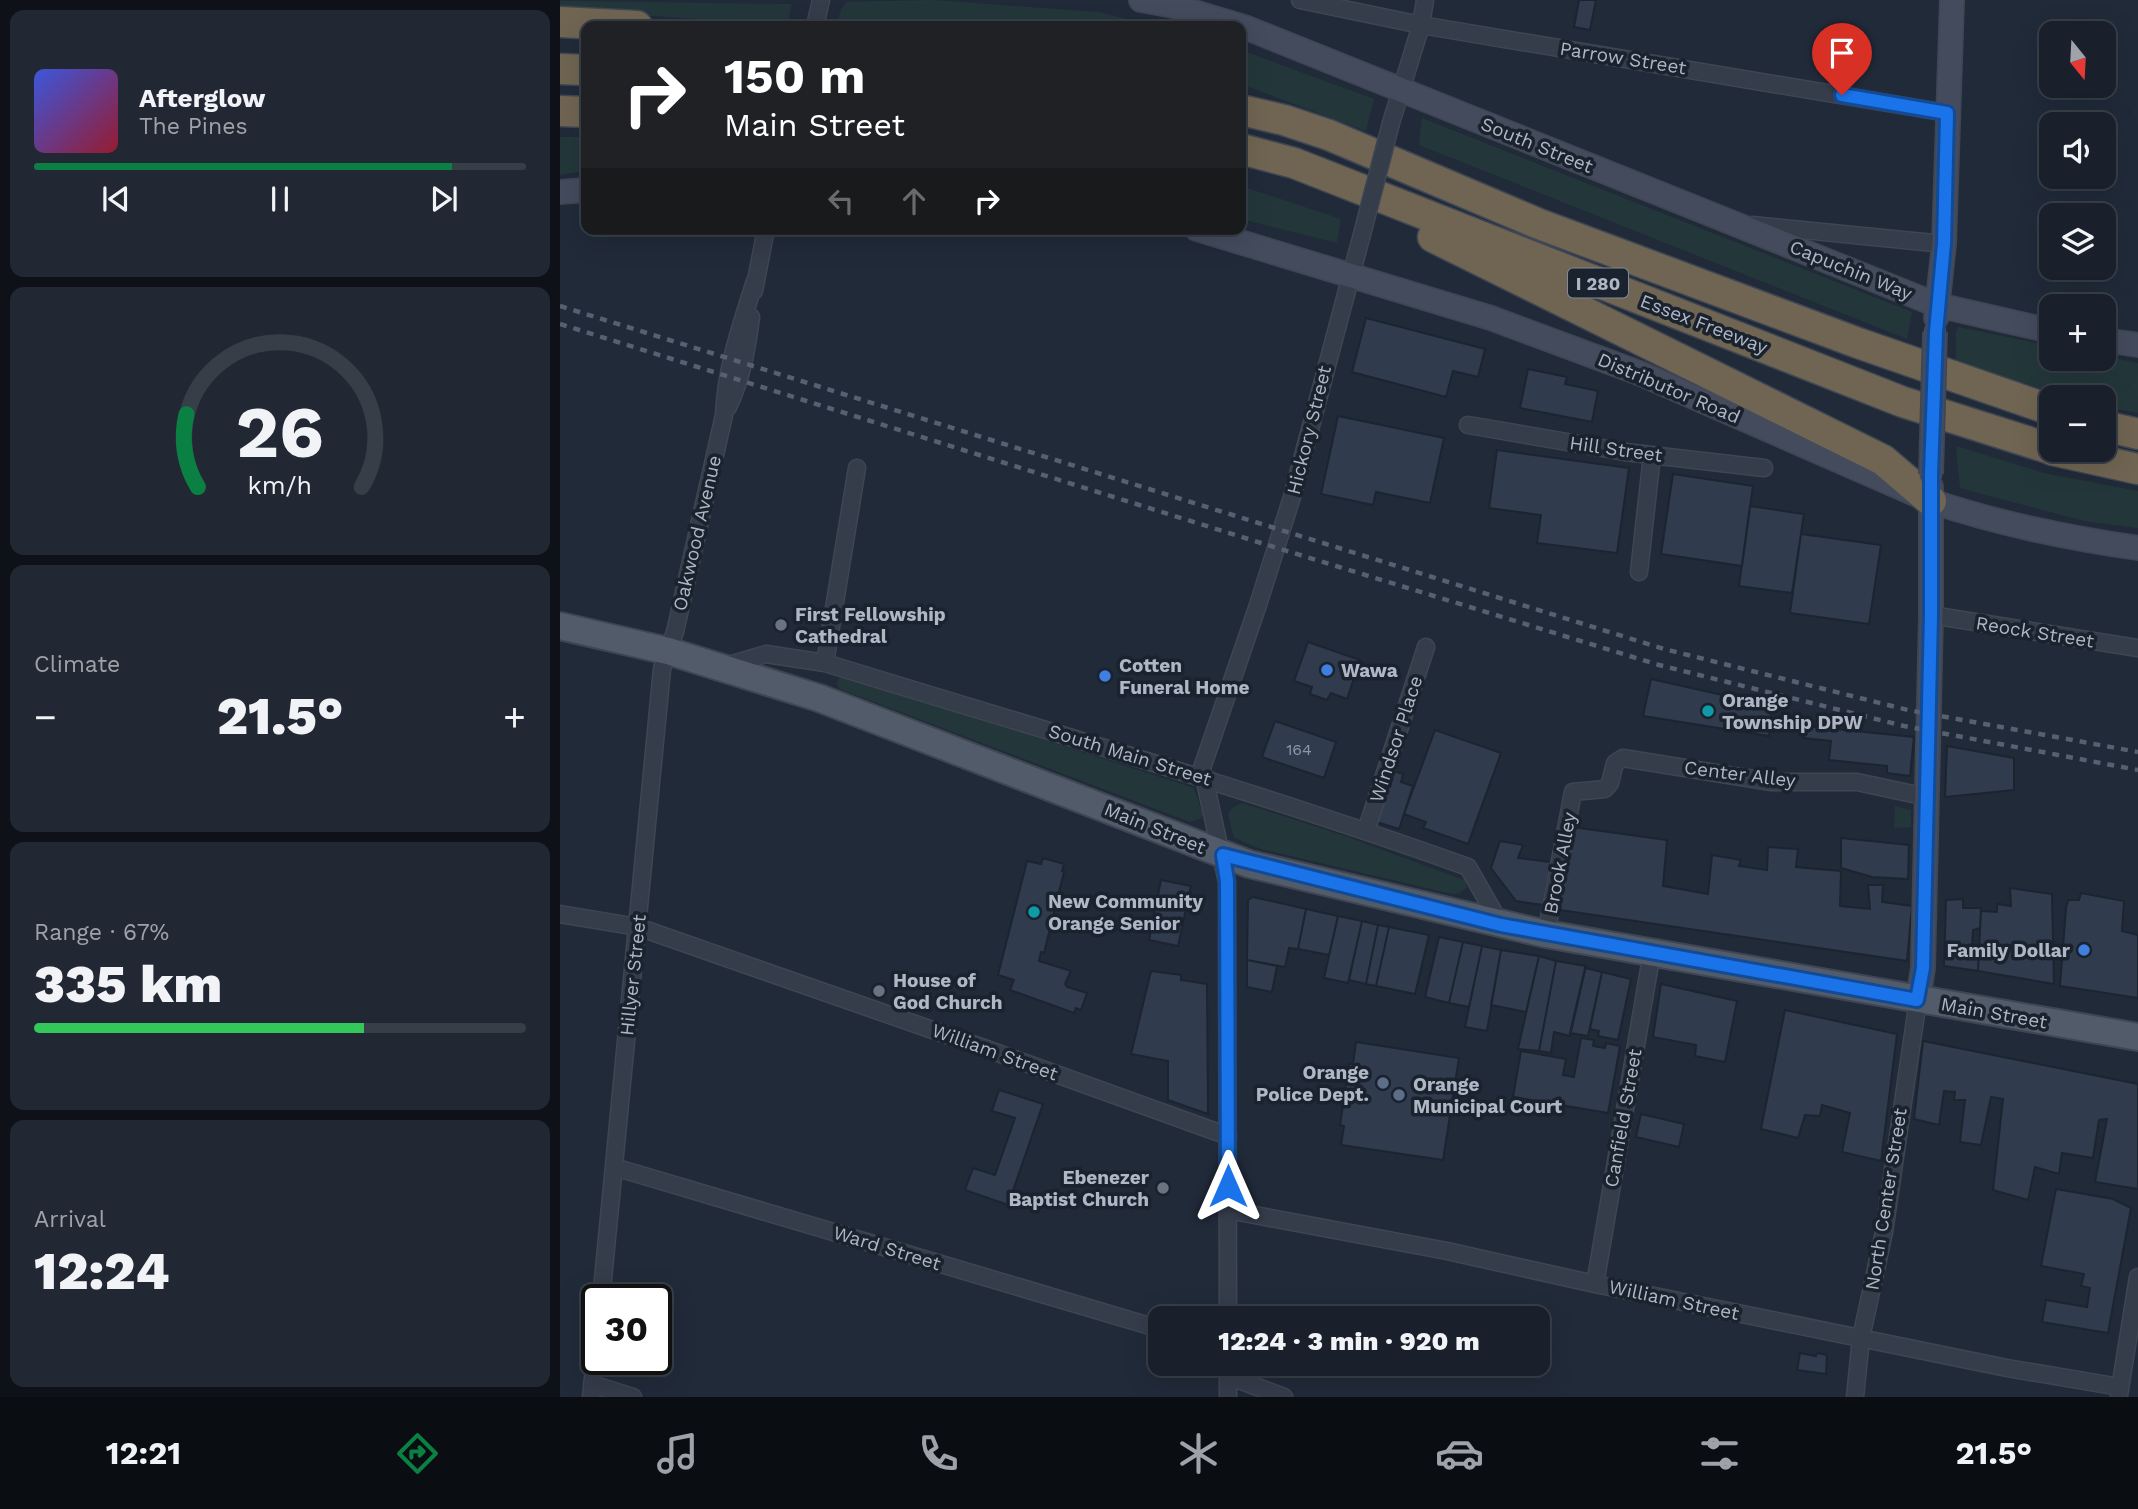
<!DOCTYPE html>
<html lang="en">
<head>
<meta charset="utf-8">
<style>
	body { margin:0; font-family:"Work Sans",sans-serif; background:#222833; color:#f1f3f6; height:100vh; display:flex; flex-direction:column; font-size:26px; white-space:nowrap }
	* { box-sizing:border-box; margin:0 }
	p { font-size:23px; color:#9fa3a9 }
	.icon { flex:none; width:38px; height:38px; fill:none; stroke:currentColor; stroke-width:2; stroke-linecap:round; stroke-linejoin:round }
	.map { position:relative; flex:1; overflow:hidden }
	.sheet { display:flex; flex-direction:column; gap:10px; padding:10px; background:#0e1218; width:560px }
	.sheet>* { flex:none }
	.top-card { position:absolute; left:21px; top:21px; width:665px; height:214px; border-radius:14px; box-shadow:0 7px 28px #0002,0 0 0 2px #373e47; background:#202124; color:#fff; overflow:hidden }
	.needle { width:46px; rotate:162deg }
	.tools { position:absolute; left:1479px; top:21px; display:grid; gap:14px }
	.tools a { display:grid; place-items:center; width:77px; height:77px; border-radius:14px; background:#19202b; box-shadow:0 7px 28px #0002,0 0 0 2px #373e47; font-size:35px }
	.speed { position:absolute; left:21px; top:1284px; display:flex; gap:14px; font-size:35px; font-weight:700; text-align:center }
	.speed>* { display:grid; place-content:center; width:91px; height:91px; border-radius:50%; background:#19202b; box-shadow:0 7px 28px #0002,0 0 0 2px #373e47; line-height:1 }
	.speed .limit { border:4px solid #111; border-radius:10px; background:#fff; color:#111 }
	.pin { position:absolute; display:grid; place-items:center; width:60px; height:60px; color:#fff; margin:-72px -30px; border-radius:50% 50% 50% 0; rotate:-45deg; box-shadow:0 0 7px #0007 }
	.pin .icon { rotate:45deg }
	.me { position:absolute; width:77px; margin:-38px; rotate:0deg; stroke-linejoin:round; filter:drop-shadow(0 0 5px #0008) }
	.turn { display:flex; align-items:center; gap:24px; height:147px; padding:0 28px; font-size:32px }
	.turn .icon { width:91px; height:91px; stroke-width:2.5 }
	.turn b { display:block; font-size:49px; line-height:60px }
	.lanes { display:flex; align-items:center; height:66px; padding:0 28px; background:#0003; justify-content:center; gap:35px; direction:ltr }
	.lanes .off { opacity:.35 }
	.big { font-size:52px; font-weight:800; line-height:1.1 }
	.sheet .card { flex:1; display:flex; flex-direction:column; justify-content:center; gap:10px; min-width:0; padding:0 24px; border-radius:14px; background:#222833 }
	.sheet .dial { align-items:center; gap:0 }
	.dial svg { height:182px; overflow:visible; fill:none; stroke:#373e47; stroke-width:7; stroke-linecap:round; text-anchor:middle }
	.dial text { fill:#f1f3f6; stroke:none }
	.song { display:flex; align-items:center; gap:21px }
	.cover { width:84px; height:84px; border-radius:10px; background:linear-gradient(135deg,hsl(230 70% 55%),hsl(350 70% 35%)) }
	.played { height:7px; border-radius:4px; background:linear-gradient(90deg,#0b8043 85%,#373e47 85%) }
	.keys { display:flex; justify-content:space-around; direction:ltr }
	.heat { display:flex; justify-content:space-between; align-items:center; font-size:38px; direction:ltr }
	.charge { height:10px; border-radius:5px; background:linear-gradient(90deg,#34c759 67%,#373e47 0) }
	.trip { position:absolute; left:588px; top:1306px; width:402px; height:70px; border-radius:14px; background:#19202b; box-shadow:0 7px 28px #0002,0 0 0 2px #373e47; font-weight:800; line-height:70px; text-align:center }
	.tabs { display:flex; height:112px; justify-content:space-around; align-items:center; background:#0a0d11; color:#9fa3a9 }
	.tabs .icon { width:49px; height:49px }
	.tabs .on { color:#0b8043 }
	.tabs b { font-size:32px; color:#f1f3f6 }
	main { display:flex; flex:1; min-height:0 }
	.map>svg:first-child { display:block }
</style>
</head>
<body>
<main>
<section class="sheet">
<div class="card">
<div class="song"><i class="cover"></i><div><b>Afterglow</b><p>The Pines</p></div></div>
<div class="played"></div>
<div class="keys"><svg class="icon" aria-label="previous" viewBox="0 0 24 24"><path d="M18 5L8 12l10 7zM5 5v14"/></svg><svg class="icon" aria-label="pause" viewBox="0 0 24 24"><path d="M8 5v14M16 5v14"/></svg><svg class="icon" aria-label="next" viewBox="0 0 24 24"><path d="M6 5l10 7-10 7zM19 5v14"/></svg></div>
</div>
<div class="card dial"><svg viewBox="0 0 100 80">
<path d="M14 69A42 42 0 1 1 86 69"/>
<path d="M14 69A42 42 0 0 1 9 37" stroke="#0b8043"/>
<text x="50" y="56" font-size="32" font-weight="700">26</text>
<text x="50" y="72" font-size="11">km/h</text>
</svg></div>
<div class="card"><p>Climate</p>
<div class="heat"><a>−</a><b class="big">21.5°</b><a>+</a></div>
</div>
<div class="card"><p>Range · 67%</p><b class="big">335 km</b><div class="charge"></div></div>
<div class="card"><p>Arrival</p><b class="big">12:24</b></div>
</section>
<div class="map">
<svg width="1578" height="1397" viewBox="0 0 1578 1397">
	<rect width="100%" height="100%" fill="#212a39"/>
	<path fill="#23373a" d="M 373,0 L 539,12 L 595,26 L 276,26 L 281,9 L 287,2 Z
		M 0,1 L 4,1 L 232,4 L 227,25 L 0,10 Z
		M 681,50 L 814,99 L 806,131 L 681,84 Z
		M 862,118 L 1352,312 L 1347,339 L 859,145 Z
		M 0,137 L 26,137 L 26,171 L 0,175 Z
		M 681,186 L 781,219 L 777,243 L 681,219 Z
		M 1398,327 L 1491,346 L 1491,359 L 1544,359 L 1544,356 L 1578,363 L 1578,413 L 1544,407 L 1544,397 L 1509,397 L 1396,363 L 1396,333 Z
		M 1396,446 L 1484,473 L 1578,491 L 1578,528 L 1524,521 L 1400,488 Z
		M 285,676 L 634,788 L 643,815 L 641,818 L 630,822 L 280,689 L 277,684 L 279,678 Z
		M 682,803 L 785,836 L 901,879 L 905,880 L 907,887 L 900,893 L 892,894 L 701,849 L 675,838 L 673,835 L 668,814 L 672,808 Z
		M 1335,806 L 1351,810 L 1351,827 L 1334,828 Z"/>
	<path fill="#303b4e" stroke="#1c2430" stroke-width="2" d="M 1019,0 L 1036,0 L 1030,30 L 1014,27 Z
		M 806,318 L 925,349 L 918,377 L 893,371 L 886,397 L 792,372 Z
		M 968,369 L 1007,377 L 1005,384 L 1038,391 L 1032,422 L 960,408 Z
		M 778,416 L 884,438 L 870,503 L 816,492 L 813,505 L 761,494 Z
		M 937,450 L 1069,468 L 1057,553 L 977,543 L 981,515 L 929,508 Z
		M 1113,474 L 1193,486 L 1182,566 L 1101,554 Z
		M 1190,506 L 1244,514 L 1232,593 L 1179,586 Z
		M 1241,534 L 1321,545 L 1309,624 L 1230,613 Z
		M 748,642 L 800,660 L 787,699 L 771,693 L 767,700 L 750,694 L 752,687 L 734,681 Z
		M 1091,679 L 1212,706 L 1209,736 L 1083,716 Z
		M 715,721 L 776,742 L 764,778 L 702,757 Z
		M 1245,726 L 1354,737 L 1350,776 L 1327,773 L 1327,766 L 1269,760 L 1271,741 L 1243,738 Z
		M 875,730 L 941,753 L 908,844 L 863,828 L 866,822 L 844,814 Z
		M 1387,746 L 1454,758 L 1454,790 L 1385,797 Z
		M 830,770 L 843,774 L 841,782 L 853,786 L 839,829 L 813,821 Z
		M 1012,827 L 1107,840 L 1103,886 L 1148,894 L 1152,855 L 1181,860 L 1179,866 L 1207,870 L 1208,847 L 1238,849 L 1236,867 L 1281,871 L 1280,906 L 1310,909 L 1308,885 L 1323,885 L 1322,902 L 1352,906 L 1347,961 L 1000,910 Z
		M 1281,838 L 1349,845 L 1348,879 L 1312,877 L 1281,868 Z
		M 940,841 L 963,845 L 958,858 L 991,862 L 983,905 L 956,901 L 931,868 Z
		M 483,858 L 504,864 L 502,871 L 504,872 L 484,953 L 481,952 L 479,961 L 511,971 L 505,984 L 507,987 L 527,993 L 521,1010 L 516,1008 L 514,1013 L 450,990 L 454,980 L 438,975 L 467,861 L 481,864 Z
		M 601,880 L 631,886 L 618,946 L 589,940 Z
		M 1450,888 L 1492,894 L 1494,984 L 1418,971 L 1421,911 L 1437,912 L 1437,904 L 1451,906 Z
		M 1521,893 L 1564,901 L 1562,931 L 1578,935 L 1578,998 L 1500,986 L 1506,908 L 1508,900 L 1519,900 Z
		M 693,897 L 746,909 L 738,949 L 729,948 L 725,967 L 687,960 L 688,900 Z
		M 1403,899 L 1403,908 L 1421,908 L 1420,928 L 1413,930 L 1412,947 L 1419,949 L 1418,971 L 1384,966 L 1386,900 Z
		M 746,909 L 778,916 L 769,955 L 738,949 Z
		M 778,916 L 802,921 L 788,983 L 764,978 Z
		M 802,921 L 818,925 L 806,984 L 789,980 Z
		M 818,925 L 829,927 L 816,986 L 806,984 Z
		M 829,927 L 869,935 L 855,994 L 816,986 Z
		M 879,937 L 903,942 L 889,1003 L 865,997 Z
		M 903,942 L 922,946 L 909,1007 L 889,1003 Z
		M 922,946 L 941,950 L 927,1031 L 905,1027 Z
		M 941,950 L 979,956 L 966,1012 L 931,1005 Z
		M 979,956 L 996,961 L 979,1051 L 958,1049 Z
		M 687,960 L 717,966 L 712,992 L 687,987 Z
		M 996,961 L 1026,966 L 1010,1036 L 994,1032 L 991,1053 L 979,1051 Z
		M 1025,968 L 1042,972 L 1028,1036 L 1010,1033 Z
		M 591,971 L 621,975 L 621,980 L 647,984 L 648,1114 L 608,1100 L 608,1061 L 571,1054 Z
		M 1042,972 L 1071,979 L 1058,1040 L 1038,1036 L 1039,1031 L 1030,1029 Z
		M 1101,984 L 1177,1001 L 1165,1062 L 1135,1056 L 1136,1045 L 1093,1037 Z
		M 1225,1010 L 1337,1034 L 1321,1161 L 1282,1152 L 1290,1113 L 1262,1105 L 1260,1116 L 1245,1115 L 1238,1138 L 1201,1129 Z
		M 1021,1038 L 1034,1040 L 1033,1046 L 1045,1048 L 1046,1043 L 1060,1046 L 1048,1113 L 953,1097 L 961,1051 L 1006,1059 L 1003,1075 L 1014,1077 Z
		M 1363,1041 L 1578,1084 L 1578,1189 L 1535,1182 L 1547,1119 L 1539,1120 L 1533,1158 L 1502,1153 L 1499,1174 L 1475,1167 L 1468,1200 L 1433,1190 L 1443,1099 L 1431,1097 L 1421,1145 L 1400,1142 L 1405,1100 L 1394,1100 L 1395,1092 L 1384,1091 L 1379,1125 L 1354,1119 Z
		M 796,1042 L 899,1058 L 883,1160 L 781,1145 L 784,1126 L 780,1125 L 789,1064 L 793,1064 Z
		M 439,1090 L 483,1104 L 448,1205 L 405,1190 L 413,1168 L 435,1175 L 455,1118 L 432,1111 Z
		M 1081,1114 L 1124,1124 L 1119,1147 L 1076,1137 Z
		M 1496,1189 L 1553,1199 L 1571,1208 L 1548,1333 L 1482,1322 L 1486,1300 L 1527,1307 L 1530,1288 L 1521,1286 L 1524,1274 L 1481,1266 Z
		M 1240,1353 L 1256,1356 L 1257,1353 L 1267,1355 L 1266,1374 L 1237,1370 Z"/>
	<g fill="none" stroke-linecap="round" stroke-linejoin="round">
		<g stroke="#3e4653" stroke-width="19">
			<path id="minor" d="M 740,0 L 861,25 L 1387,113
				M 255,26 L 261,0
				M 831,123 L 861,25 L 865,0
				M 1192,225 L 1384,244
				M 194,291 L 206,229
				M 168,407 C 182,378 187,348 191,317
				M 908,425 L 1065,452 L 1204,468
				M 1079,572 L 1092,455
				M 1371,615 L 1578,648
				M 265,663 L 297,468
				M 165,666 L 206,654 L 265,663 C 480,729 696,791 908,867 L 941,925
				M 806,831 L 866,647
				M 0,914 L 78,927 L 424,1048 L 668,1136
				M 986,934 L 1013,792 L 1045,789 L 1050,783 L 1055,763 L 1063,758 L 1212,782 L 1297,782 L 1367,797
				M 54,1167 L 600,1329
				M 668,1210 L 887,1251 L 1035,1284 L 1447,1368 L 1560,1387
				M 1035,1284 L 1092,952
				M 41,1300 L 102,669 L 115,632 L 164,415 C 166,368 181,325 195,281
				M 668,1318 L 667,882 L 642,768 L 698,605 L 732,497 L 801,238
				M 668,1376 L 724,1397
				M 32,1384 L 73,1397
				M 1559,1395 L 1578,1277
				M 31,1397 L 37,1339
				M 668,1397 L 668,1363
				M 1295,1397 L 1301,1338 L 1324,1232 L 1358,1000"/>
		</g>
		<g stroke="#3e4653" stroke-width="26">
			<path id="secondary" d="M 581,0 L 614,6 L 687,28 L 1377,305 L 1491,331
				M 0,192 L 26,190
				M 637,229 L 931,318 L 1079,373 L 1371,501 C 1439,524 1508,538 1578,548
				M 1376,318 L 1384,244 L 1392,0
				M 1544,340 L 1578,345
				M 1358,1000 L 1363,968 L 1371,615 L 1371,487"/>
		</g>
		<g stroke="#3e4653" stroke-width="30">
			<path id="primary" d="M 0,626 L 108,651 L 259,698 L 689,864 L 986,934 L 1578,1037"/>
		</g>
		<g stroke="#3f4754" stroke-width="33">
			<path id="motorway" d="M 0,22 L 77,26
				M 0,69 L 26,70
				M 681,110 L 724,120 L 769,135 L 979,224 L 1298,343 L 1491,410
				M 0,111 L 26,112
				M 681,149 L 734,163 L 1343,402 L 1491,449
				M 873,237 L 1323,460 L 1371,501
				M 1544,426 L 1578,434
				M 1492,450 L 1578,469"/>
		</g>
		<use href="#minor" stroke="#353c4a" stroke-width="16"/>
		<use href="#secondary" stroke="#434b5d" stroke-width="23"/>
		<use href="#primary" stroke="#525b6a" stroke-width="26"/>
		<use href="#motorway" stroke="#706552" stroke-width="30"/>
		<path stroke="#566071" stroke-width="4.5" stroke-dasharray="7 7" stroke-linecap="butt" d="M 0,306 L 1104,649 L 1348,710 L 1578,752
			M 0,324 L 701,543 L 1099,665 L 1344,726 L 1578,770"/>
		<g stroke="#3e4653" stroke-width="19" stroke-linecap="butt">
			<path id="minor-bridge" d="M 801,238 L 831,123"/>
		</g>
		<g stroke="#3e4653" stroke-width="26" stroke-linecap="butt">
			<path id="secondary-bridge" d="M 1371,474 L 1375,332"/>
		</g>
		<use href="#minor-bridge" stroke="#353c4a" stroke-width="16"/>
		<use href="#secondary-bridge" stroke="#434b5d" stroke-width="23"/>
	</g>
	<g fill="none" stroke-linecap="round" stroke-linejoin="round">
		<g stroke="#114b97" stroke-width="18">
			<path id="route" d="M 668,1186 L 667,881 L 663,855 L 941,925 L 1357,1000 L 1363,968 L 1371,615 L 1371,474 L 1376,332 L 1384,244 L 1387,113 L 1282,95"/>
		</g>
		<use href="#route" stroke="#1a73e8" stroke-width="12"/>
	</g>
	<g fill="#6b7280" stroke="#1a222e" stroke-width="2.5">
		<circle cx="221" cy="625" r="7"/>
		<circle cx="319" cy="991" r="7"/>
		<circle cx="603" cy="1188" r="7"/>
	</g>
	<g fill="#3f7fe0" stroke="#1a222e" stroke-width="2.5">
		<circle cx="767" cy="670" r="7"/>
		<circle cx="545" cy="676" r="7"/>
		<circle cx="1524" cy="950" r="7"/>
	</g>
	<g fill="#0f9aa8" stroke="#1a222e" stroke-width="2.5">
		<circle cx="1148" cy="711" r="7"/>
		<circle cx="474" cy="912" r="7"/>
	</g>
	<g fill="#5c6f8a" stroke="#1a222e" stroke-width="2.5">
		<circle cx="823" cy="1083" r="7"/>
		<circle cx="839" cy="1095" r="7"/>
	</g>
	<g text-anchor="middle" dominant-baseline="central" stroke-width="7" stroke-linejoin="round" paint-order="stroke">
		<g font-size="16" fill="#8e97a7">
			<text x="739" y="749">164</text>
		</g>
		<rect fill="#1a222e" stroke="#828a98" stroke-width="2" x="1008" y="268.5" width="60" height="29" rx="5"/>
		<g font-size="18" font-weight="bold" fill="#afb7c6">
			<text x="1038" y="283">I 280</text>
		</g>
		<g font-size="19" fill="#afb7c6" stroke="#1a222e">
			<text transform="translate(1063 58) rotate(9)">Parrow Street</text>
			<text transform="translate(977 145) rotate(22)">South Street</text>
			<text transform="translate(1291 270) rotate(22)">Capuchin Way</text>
			<text transform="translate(1144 324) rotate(21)">Essex Freeway</text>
			<text transform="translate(1109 388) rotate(23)">Distributor Road</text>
			<text transform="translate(749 430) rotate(-76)">Hickory Street</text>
			<text transform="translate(1056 449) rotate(8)">Hill Street</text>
			<text transform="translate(137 533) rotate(-77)">Oakwood Avenue</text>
			<text transform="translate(1475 632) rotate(9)">Reock Street</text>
			<text transform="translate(836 739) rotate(-72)">Windsor Place</text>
			<text transform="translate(570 755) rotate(17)">South Main Street</text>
			<text transform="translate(1180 774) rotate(7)">Center Alley</text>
			<text transform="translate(595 828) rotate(22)">Main Street</text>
			<text transform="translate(1000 863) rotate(-79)">Brook Alley</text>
			<text transform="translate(73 975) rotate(-84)">Hillyer Street</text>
			<text transform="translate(1434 1013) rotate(10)">Main Street</text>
			<text transform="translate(435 1052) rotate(20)">William Street</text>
			<text transform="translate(1063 1118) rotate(-80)">Canfield Street</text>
			<text transform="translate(1326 1199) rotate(-81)">North Center Street</text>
			<text transform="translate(327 1248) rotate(17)">Ward Street</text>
			<text transform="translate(1114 1300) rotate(12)">William Street</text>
		</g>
		<g font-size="19" font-weight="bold" fill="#afb7c6" stroke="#1a222e" text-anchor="start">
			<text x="235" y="614">First Fellowship<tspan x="235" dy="22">Cathedral</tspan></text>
			<text x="559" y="665">Cotten<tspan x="559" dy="22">Funeral Home</tspan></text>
			<text x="781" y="670">Wawa</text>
			<text x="1162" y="700">Orange<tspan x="1162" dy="22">Township DPW</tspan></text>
			<text x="488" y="901">New Community<tspan x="488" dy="22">Orange Senior</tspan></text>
			<text x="1510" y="950" text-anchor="end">Family Dollar</text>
			<text x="333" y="980">House of<tspan x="333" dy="22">God Church</tspan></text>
			<text x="809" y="1072" text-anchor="end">Orange<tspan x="809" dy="22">Police Dept.</tspan></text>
			<text x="853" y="1084">Orange<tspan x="853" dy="22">Municipal Court</tspan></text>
			<text x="589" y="1177" text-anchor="end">Ebenezer<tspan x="589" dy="22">Baptist Church</tspan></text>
		</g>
	</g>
</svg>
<div class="tools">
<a><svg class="needle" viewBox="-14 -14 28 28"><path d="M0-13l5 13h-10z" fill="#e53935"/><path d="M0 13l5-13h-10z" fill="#9fa3a9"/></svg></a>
<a><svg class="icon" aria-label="sound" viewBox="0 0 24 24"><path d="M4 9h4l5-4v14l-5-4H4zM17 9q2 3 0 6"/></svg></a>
<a><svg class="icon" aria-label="layers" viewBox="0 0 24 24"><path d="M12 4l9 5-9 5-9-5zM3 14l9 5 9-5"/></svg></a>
<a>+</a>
<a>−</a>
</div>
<div class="speed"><div class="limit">30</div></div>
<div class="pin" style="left:1282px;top:95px;background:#d93025"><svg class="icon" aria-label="arrive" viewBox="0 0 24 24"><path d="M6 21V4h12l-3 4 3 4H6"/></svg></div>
<svg class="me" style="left:668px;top:1186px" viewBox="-20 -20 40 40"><path d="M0-17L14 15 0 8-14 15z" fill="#1a73e8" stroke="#fff" stroke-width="4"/></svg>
<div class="trip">12:24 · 3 min · 920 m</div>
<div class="top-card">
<div class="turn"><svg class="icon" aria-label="right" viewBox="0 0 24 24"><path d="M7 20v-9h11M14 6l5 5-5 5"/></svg><div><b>150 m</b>Main Street</div></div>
<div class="lanes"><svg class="icon off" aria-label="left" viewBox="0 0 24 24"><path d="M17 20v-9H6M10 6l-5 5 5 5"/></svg><svg class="icon off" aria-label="ahead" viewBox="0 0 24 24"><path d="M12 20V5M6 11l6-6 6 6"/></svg><svg class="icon" aria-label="right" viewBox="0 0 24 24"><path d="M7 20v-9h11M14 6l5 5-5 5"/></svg></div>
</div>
</div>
</main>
<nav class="tabs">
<b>12:21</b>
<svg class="icon on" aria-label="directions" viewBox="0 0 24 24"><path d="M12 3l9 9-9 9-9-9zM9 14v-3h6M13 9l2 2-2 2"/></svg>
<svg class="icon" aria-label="music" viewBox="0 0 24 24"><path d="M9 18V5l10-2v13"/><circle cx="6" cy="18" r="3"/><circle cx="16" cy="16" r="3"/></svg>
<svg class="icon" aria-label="phone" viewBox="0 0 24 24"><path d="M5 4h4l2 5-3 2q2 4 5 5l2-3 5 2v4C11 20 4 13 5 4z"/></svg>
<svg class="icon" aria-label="climate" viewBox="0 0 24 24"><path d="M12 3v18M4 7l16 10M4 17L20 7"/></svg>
<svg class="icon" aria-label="car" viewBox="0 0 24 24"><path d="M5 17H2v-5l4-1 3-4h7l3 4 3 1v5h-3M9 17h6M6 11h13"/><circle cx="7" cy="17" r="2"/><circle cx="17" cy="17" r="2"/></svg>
<svg class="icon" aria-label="filters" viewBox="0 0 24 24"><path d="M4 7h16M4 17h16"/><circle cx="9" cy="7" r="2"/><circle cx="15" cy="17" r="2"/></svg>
<b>21.5°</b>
</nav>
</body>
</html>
